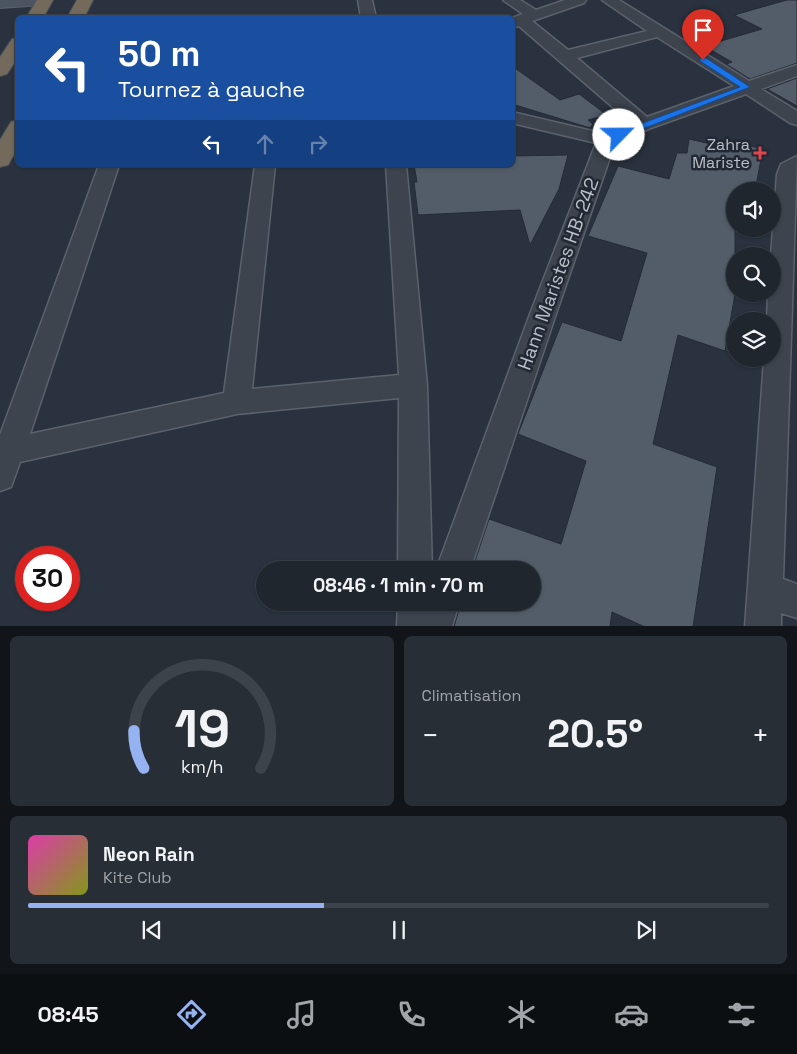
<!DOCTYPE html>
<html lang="fr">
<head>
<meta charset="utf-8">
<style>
	body { margin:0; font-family:"Space Grotesk",sans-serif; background:#272e36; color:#f1f3f6; height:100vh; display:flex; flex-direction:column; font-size:19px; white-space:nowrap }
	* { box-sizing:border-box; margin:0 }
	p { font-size:16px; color:#a1a5aa }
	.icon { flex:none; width:28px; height:28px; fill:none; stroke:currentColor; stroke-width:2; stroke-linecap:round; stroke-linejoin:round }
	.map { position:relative; height:626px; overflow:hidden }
	.drawer { display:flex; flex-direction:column; gap:10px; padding:10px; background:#111519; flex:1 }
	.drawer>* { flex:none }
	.guide { position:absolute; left:15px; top:15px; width:500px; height:152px; border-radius:8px; box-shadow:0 1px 4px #0004,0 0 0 1px #3c434a; background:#1a4fa0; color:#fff; overflow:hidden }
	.fabs { position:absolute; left:726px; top:182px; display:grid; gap:10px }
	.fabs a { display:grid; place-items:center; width:55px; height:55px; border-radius:50%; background:#1f262e; box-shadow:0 1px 4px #0004,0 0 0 1px #3c434a; font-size:25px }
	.speed { position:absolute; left:15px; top:546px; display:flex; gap:10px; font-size:25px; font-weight:700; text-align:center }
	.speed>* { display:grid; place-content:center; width:65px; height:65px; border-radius:50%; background:#1f262e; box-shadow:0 1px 4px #0004,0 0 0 1px #3c434a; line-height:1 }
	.speed .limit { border:8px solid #d22; background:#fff; color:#111 }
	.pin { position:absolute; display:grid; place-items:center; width:42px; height:42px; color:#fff; margin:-51px -21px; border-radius:50% 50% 50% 0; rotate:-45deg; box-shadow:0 0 5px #0007 }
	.pin .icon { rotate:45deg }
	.me { position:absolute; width:55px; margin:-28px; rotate:67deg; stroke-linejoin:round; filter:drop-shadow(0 0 4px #0008) }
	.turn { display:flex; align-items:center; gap:18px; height:105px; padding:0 20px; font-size:22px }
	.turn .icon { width:65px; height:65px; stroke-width:2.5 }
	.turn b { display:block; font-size:35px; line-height:42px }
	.lanes { display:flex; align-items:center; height:48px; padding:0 20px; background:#0003; justify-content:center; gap:25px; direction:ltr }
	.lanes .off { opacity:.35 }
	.big { font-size:38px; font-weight:700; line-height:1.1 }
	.drawer .card { flex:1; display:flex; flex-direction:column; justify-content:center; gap:8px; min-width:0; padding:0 18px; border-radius:8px; background:#272e36 }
	.drawer .dial { align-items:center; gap:0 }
	.dial svg { height:130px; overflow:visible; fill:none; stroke:#3c434a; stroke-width:7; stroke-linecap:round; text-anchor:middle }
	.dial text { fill:#f1f3f6; stroke:none }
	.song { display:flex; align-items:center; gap:15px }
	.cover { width:60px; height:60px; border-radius:8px; background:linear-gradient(135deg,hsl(320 70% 55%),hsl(70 70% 35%)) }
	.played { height:5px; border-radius:2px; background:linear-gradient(90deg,#95b2f1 40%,#3c434a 40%) }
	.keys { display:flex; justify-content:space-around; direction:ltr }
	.heat { display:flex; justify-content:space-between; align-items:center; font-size:28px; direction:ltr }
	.drawer .tiles { flex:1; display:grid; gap:10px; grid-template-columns:1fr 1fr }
	.card:last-child { grid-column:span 2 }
	.trip { position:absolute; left:256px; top:561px; width:285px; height:50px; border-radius:25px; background:#1f262e; box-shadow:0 1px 4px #0004,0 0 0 1px #3c434a; font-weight:700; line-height:50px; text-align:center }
	.dock { display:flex; height:80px; justify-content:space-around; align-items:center; background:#0c0f12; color:#a1a5aa }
	.dock .icon { width:35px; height:35px }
	.dock .current { color:#95b2f1 }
	.dock b { font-size:22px; color:#f1f3f6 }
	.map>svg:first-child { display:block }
</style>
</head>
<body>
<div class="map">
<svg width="797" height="627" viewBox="0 0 797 627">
	<rect width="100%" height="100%" fill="#29323e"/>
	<path fill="#525d69" stroke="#242b36" d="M 787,0 L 797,0 L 797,63 L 750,79 L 726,64 L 732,62 L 704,46 L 762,29 L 734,15 Z
		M 512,66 L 560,100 L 579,94 L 607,115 L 588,120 L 593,124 L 590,128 L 512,104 Z
		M 797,78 L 797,106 L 767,89 Z
		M 689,139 L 724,147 L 726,140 L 763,149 L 755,191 L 735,191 L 735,254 L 742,256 L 735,256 L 735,294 L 725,351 L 678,335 L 653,444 L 717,467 L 693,627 L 645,627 L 612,612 L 610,627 L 454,627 L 461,602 L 532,602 L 532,570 L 472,570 L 489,519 L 561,544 L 586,461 L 518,434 L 562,322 L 621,341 L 647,253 L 588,236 L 618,166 L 669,179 L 677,153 L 687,153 Z
		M 568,155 L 559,189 L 530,245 L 520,210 L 418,215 L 414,182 L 417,182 L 414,165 L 512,165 L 512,156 Z"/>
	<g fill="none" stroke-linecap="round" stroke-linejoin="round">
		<g stroke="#5b626c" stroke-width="3">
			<path id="minor" d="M 358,0 L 372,0 L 376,18 L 361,18 Z
				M 503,0 L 520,0 L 536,10 L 565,0 L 586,0 L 584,3 L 532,21 L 568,50 L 647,31 L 602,0 L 619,0 L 749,81 L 797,65 L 797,76 L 761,89 L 797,111 L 797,125 L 790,123 L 746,94 L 651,128 L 615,143 L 556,314 L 470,570 L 436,570 L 530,314 L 596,143 L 512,123 L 512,112 L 605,134 L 631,123 L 519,26 L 512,27 L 512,18 L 523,14 ZM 657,37 L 734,86 L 647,117 L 577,58 Z
				M 797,156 L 783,579 L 797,584 L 797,618 L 781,613 L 781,627 L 745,627 L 764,359 L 772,359 L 772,321 L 767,321 L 768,294 L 772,294 L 771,256 L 777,174 L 781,164 Z
				M 99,165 L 119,165 L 30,434 L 224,393 L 255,165 L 275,165 L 252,389 L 399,375 L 386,165 L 406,165 L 427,385 L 432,570 L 398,570 L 399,398 L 237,414 L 20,462 L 11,487 L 0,491 L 0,435 Z
				M 398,602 L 459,602 L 452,627 L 397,627 Z"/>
		</g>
		<g stroke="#5b626c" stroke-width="2">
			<path id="secondary" d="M 0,0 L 50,0 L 48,3 L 42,5 L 0,8 Z"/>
		</g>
		<g stroke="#484f59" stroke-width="2">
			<path id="motorway" d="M 37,0 L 53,0 L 43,18 L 26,18 Z
				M 77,0 L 93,0 L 84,18 L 67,18 Z
				M 18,38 L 18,57 L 7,74 L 0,76 L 0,57 L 12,39 Z
				M 18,120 L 18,147 L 8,165 L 0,167 L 0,140 L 11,122 Z"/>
		</g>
		<use href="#minor" fill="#3d444e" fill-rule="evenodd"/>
		<use href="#secondary" fill="#4b5461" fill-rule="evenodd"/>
		<use href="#motorway" fill="#736a5b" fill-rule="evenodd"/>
	</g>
	<path fill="#1a73e8" stroke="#114b97" d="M 700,58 L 706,58 L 750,87 L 622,137 L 616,137 L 616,133 L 740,87 L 700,61 Z"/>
	<path fill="#e0444e" stroke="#222934" stroke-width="2" d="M757.5 145.5h5v5h5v5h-5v5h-5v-5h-5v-5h5z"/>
	<g text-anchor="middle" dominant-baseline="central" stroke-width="5" stroke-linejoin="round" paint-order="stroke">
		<g font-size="16" fill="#b9c0c9" stroke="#222934" text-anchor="end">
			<text x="750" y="144">Zahra<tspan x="750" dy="18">Mariste</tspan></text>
		</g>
		<g font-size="19" fill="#b9c0c9" stroke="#222934">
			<text transform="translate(558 274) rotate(-70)">Hann Maristes HB-242</text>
		</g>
	</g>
</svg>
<div class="fabs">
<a><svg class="icon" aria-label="sound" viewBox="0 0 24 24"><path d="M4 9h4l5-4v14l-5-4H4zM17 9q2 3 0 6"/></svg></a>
<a><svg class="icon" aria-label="search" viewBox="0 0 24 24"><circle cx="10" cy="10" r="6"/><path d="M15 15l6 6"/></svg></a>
<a><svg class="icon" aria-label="layers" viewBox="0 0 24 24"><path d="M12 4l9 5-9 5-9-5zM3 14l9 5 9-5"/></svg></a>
</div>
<div class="speed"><div class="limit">30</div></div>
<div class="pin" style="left:703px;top:60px;background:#d93025"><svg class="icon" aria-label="arrive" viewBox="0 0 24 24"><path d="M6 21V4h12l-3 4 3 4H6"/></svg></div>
<svg class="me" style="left:619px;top:135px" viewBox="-20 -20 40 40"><circle r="19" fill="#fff"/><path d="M0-13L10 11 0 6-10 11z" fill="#1a73e8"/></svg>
<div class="trip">08:46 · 1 min · 70 m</div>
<div class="guide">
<div class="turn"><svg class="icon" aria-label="left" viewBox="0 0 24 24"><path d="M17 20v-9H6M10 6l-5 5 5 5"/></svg><div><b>50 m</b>Tournez à gauche</div></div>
<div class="lanes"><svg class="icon" aria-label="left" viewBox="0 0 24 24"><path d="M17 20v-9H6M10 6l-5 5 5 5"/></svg><svg class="icon off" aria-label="ahead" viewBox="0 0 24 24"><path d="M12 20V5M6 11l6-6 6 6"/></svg><svg class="icon off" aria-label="right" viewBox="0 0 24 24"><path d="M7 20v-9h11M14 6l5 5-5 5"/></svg></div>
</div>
</div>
<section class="drawer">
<div class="tiles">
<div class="card dial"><svg viewBox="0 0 100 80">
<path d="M14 69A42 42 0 1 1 86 69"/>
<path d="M14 69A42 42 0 0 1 8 46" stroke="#95b2f1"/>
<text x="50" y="56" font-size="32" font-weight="700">19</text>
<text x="50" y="72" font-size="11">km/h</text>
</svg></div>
<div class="card"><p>Climatisation</p>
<div class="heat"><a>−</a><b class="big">20.5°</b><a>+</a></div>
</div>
<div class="card">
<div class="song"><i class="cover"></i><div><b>Neon Rain</b><p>Kite Club</p></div></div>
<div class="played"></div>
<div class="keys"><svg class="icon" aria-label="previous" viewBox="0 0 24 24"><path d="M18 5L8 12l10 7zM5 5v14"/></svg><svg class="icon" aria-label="pause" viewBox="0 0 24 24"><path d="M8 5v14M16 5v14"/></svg><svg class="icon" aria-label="next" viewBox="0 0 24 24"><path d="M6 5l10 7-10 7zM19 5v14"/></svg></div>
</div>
</div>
</section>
<nav class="dock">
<b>08:45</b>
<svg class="icon current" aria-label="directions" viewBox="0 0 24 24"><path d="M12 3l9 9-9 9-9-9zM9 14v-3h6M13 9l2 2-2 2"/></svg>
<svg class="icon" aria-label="music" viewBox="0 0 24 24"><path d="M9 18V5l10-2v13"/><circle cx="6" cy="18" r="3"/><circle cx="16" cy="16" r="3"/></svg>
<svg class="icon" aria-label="phone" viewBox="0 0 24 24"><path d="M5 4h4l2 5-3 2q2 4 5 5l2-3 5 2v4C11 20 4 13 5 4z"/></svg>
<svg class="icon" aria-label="climate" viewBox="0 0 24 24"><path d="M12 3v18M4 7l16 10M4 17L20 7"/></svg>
<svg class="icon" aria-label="car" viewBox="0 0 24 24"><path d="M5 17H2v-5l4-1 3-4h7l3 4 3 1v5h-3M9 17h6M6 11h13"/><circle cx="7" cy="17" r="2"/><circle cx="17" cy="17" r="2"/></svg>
<svg class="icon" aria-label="filters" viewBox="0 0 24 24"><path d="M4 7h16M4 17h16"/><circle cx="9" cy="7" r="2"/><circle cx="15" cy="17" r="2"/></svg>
</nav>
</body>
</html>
